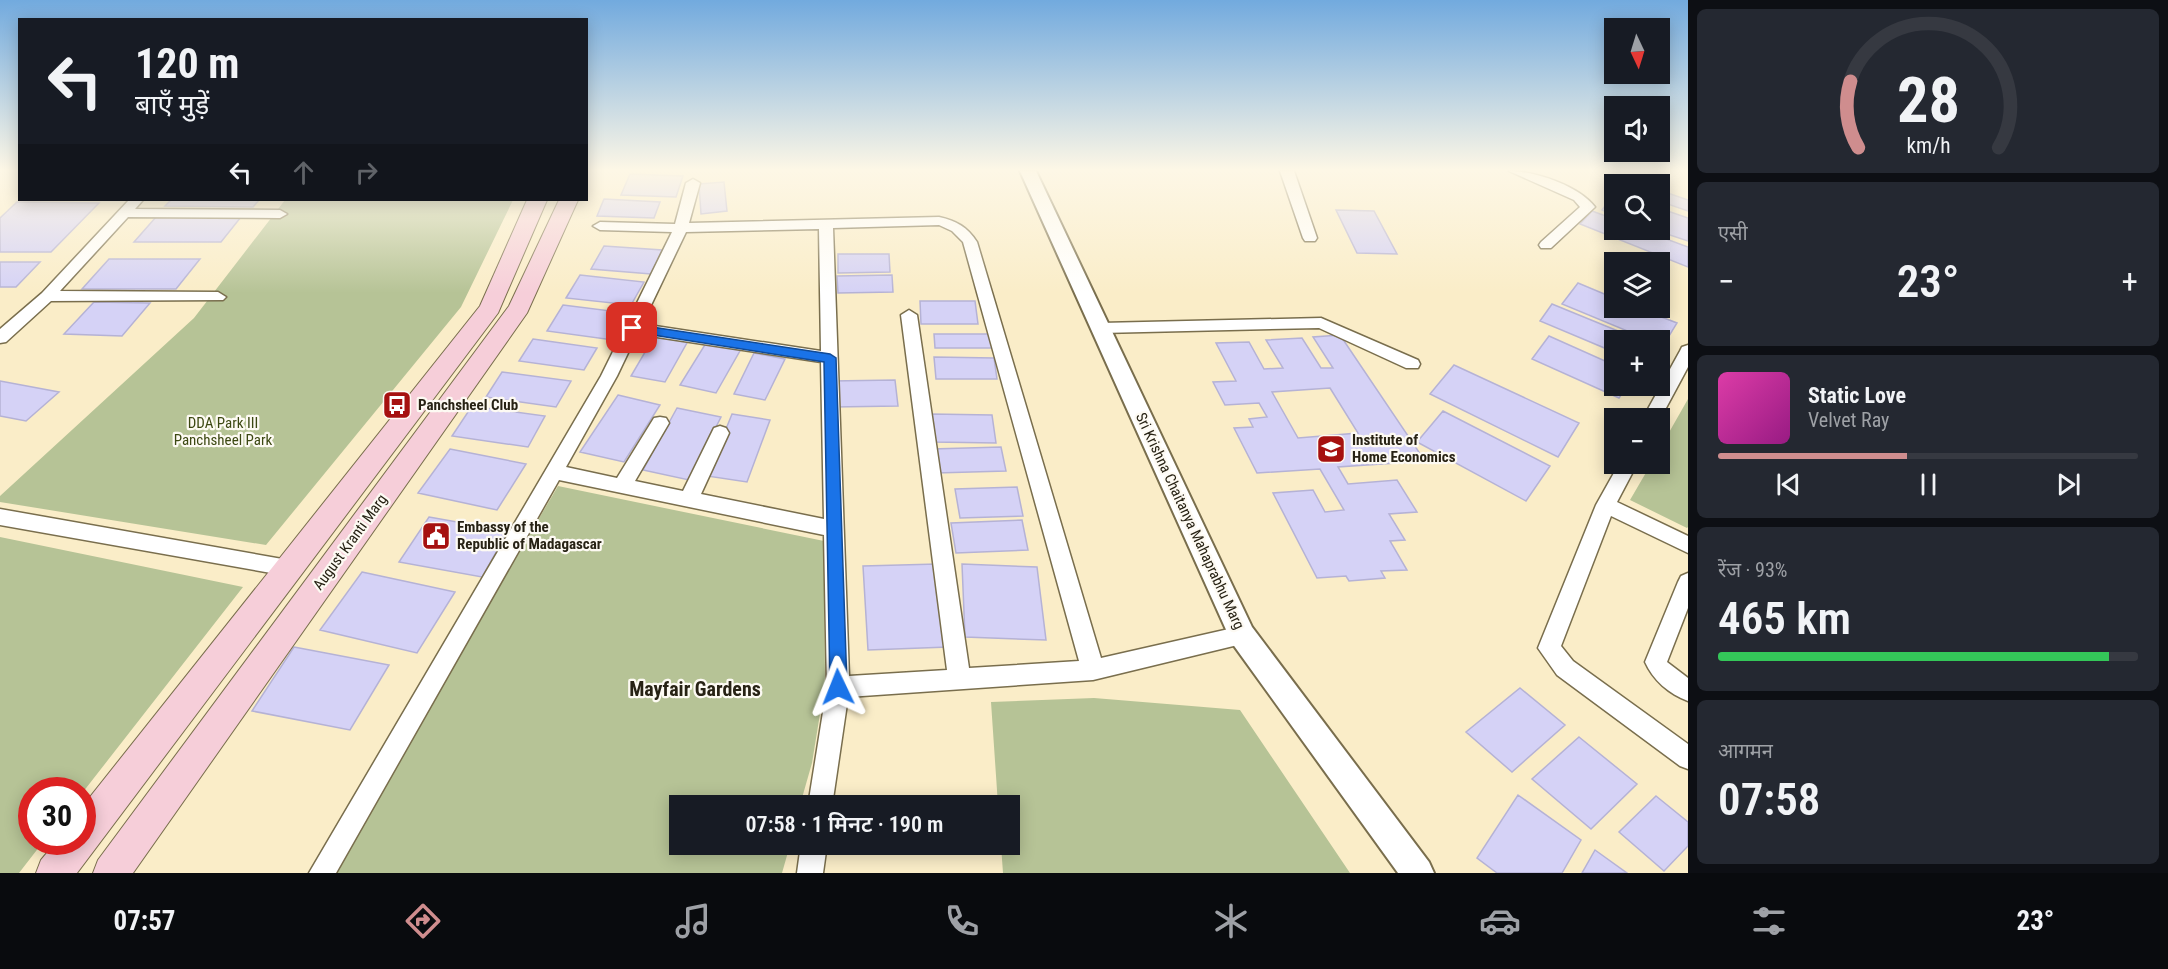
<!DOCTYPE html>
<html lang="hi">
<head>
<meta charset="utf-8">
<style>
	body { margin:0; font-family:"Roboto Condensed","Noto Sans Devanagari",sans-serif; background:#242831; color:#f1f3f6; height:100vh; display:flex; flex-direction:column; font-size:22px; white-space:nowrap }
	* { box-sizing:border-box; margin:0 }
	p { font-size:20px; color:#9ea1a6 }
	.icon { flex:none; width:33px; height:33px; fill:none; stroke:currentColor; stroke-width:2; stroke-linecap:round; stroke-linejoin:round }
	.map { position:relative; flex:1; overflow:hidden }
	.sheet { display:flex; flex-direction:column; gap:9px; padding:9px; background:#0d0f14; width:480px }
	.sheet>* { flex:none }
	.guide { position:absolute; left:18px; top:18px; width:570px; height:183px; border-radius:0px; box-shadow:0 3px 15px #0003; background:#171b24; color:#f1f3f6; overflow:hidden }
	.needle { width:39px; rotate:176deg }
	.buttons { position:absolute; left:1604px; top:18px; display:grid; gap:12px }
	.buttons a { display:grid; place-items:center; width:66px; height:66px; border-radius:0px; background:#171b24; box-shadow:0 3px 15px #0003; font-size:30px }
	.speed { position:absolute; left:18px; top:777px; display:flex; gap:12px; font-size:30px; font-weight:700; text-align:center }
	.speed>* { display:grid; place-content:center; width:78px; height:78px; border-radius:50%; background:#171b24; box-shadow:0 3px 15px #0003; line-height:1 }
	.speed .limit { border:9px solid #d22; background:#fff; color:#111 }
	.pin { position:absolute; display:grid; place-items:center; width:51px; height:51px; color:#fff; margin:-26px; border-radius:12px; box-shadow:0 3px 9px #0006 }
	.me { position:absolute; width:66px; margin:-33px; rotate:358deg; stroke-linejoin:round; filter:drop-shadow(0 0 4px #0008) }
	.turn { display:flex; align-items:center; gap:21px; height:126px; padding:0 18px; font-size:27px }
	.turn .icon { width:78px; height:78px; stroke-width:2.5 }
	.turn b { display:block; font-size:42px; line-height:51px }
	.lanes { display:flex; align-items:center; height:57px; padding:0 18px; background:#0003; justify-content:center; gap:30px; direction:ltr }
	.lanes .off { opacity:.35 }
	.big { font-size:45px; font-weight:600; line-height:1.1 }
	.sheet .tile { flex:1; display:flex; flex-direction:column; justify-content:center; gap:9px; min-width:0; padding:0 21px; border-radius:9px; background:#242831 }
	.sheet .dial { align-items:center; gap:0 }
	.dial svg { height:156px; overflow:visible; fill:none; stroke:#363941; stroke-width:7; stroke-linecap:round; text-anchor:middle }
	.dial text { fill:#f1f3f6; stroke:none }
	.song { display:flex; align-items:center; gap:18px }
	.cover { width:72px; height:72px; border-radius:9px; background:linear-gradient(135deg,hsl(320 70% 55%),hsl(310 70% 35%)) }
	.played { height:6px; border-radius:3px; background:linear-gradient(90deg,#cf8d8e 45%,#363941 45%) }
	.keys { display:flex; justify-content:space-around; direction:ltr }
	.heat { display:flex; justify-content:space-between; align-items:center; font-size:33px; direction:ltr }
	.charge { height:9px; border-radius:4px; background:linear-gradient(90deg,#34c759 93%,#363941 0) }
	.trip { position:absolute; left:669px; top:795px; width:351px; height:60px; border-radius:0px; background:#171b24; box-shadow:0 3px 15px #0003; font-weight:600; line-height:60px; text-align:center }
	.tabs { display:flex; height:96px; justify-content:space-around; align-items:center; background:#090b0e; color:#9ea1a6 }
	.tabs .icon { width:42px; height:42px }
	.tabs .current { color:#cf8d8e }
	.tabs b { font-size:27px; color:#f1f3f6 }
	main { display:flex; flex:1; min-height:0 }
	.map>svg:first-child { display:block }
</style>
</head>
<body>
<main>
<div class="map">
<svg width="1688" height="873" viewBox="0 0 1688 873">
	<rect width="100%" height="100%" fill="#faedc8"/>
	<path fill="#b6c396" d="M 285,200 L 513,200 L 461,307 L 266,545 L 0,502 L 0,496 L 194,318 Z
		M 1688,399 L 1688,527 L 1687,528 L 1630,500 L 1651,464 L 1659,464 L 1659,450 Z
		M 558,486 L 824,541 L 825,683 L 812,763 L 800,805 L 680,806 L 680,844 L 790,845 L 782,873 L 335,873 L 434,697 Z
		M 0,537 L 243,587 L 83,792 L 32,790 L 32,842 L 43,842 L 19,873 L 0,873 Z
		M 1094,698 L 1240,710 L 1350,873 L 1003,873 L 1001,845 L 1010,844 L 1010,806 L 998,805 L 991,702 Z"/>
	<path fill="#d5d2f6" stroke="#b5b2d5" stroke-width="1.5" fill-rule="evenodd" d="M 630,174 L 683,176 L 676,197 L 621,195 Z
		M 724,182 L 727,211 L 701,214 L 699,184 Z
		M 1659,190 L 1688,200 L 1688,211 L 1659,201 Z
		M 1614,194 L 1614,215 L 1602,210 Z
		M 604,199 L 660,202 L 654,218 L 597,216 Z
		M 171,200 L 259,200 L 253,207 L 165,206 Z
		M 17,202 L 99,203 L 51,252 L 0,252 L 0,218 Z
		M 1659,208 L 1688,218 L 1688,241 L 1655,230 L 1659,230 Z
		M 1336,210 L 1374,211 L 1397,254 L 1357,253 Z
		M 1592,211 L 1614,219 L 1614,230 L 1642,230 L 1688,247 L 1688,267 L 1580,224 Z
		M 156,217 L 241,217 L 221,242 L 134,242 Z
		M 604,246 L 662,250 L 651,274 L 591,269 Z
		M 838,254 L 889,254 L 890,272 L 838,273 Z
		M 109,259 L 200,259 L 176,289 L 82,289 Z
		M 0,262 L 40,262 L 16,287 L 0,287 Z
		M 580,275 L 644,282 L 631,305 L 566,298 Z
		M 892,275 L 893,292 L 838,293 L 837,276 Z
		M 1578,283 L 1614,298 L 1614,308 L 1638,308 L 1677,323 L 1663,346 L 1659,345 L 1659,340 L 1649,340 L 1562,304 Z
		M 920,301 L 975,301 L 978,324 L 921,324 Z
		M 94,302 L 150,303 L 122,336 L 64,334 Z
		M 1552,304 L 1640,340 L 1614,340 L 1614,352 L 1540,321 Z
		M 563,305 L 627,313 L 613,340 L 547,331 Z
		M 934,334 L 992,334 L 994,348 L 935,348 Z
		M 655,335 L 688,341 L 665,382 L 631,376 Z
		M 1340,335 L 1425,461 L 1338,467 L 1348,484 L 1397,480 L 1417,512 L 1389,514 L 1405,540 L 1390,541 L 1407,570 L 1381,571 L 1385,578 L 1349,581 L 1346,576 L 1317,578 L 1273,493 L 1313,490 L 1325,512 L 1344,510 L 1320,469 L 1257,473 L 1234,428 L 1253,427 L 1249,419 L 1267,417 L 1259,403 L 1225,405 L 1213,382 L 1236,381 L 1216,343 L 1249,342 L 1264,369 L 1283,368 L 1266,340 L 1302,338 L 1321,368 L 1333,368 L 1313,337 ZM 1330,388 L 1358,433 L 1298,438 L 1272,392 Z
		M 1549,336 L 1614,365 L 1614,386 L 1627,386 L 1619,398 L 1532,359 Z
		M 533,339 L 597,348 L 584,370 L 519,361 Z
		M 706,343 L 741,349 L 716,393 L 680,385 Z
		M 754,353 L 785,359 L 765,400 L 734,394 Z
		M 934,357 L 994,358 L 997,379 L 936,379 Z
		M 1454,365 L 1579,423 L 1558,457 L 1430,394 Z
		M 502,372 L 571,381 L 556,407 L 486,397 Z
		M 895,380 L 898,406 L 833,407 L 832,381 Z
		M 0,381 L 59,392 L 26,421 L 0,416 Z
		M 618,395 L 660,405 L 624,462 L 580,452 Z
		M 472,406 L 545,416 L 528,447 L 452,436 Z
		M 677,408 L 721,417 L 689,480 L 643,470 Z
		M 1443,411 L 1550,466 L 1526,501 L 1417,442 Z
		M 732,414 L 770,420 L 747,482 L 707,476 Z
		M 931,414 L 992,415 L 996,443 L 933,442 Z
		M 1001,447 L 1006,471 L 936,473 L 932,449 Z
		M 450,449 L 526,464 L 497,510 L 418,493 Z
		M 1017,487 L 1023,516 L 960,518 L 955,489 Z
		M 429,517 L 508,531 L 482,577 L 399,562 Z
		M 1022,520 L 1028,550 L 956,553 L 951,523 Z
		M 937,564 L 948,647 L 868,650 L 863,566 Z
		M 962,564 L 1037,567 L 1046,640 L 965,637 Z
		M 362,572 L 455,592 L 417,653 L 320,630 Z
		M 294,647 L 389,665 L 350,730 L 252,711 Z
		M 1520,688 L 1565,725 L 1512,772 L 1466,732 Z
		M 1579,737 L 1637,784 L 1591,829 L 1532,779 Z
		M 1518,795 L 1581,840 L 1562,873 L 1497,873 L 1477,858 Z
		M 1656,796 L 1688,822 L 1688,846 L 1664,871 L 1619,832 Z
		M 1595,850 L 1627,873 L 1582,873 Z"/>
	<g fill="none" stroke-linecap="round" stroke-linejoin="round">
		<g stroke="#796e4d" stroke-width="3">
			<path id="minor" d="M 1280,171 L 1294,171 L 1317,238 L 1315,241 L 1305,241 L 1303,238 Z
				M 1509,171 C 1535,171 1579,186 1595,207 L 1551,248 L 1541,248 L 1539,245 L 1541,242 L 1580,207 L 1574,200 Z
				M 693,179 L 700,183 L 689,223 L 939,217 C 957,221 967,227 977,242 L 1101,658 L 1242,626 L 1250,628 L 1253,635 L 1250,642 L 1093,680 L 848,697 L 832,806 L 808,806 L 827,687 L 824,535 L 559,480 L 336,873 L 309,873 L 601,376 L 672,232 L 600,230 L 593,226 L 600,222 L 675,224 L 686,183 ZM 939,225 L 952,231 L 963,242 L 1079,661 L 969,668 L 917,315 L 909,310 L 901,315 L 947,670 L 849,676 L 833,228 ZM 819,229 L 821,351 L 642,324 L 686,232 ZM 637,334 L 821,362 L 824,519 L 701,494 L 729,433 L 726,428 L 720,426 L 714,428 L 683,491 L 635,481 L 669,423 L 666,418 L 660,417 L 654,418 L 617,478 L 566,467 L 617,376 Z
				M 129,200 L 143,200 L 135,209 L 280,210 L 287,214 L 280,218 L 128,217 L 60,291 L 218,292 L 226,297 L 223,300 L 51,301 L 6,342 L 0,343 L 0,329 L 42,293 Z
				M 1321,318 L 1418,360 L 1420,364 L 1418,368 L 1406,368 L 1319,328 L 1101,333 L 1095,332 L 1093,328 L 1095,324 L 1101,323 Z
				M 1688,345 L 1688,367 L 1659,421 L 1659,418 L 1643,418 L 1680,351 L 1682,347 Z
				M 1619,464 L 1637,464 L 1617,502 L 1688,536 L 1688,553 L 1611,516 L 1561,646 L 1573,661 L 1688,744 L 1688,769 L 1680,766 L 1557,675 L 1538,648 L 1596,505 Z
				M 0,509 L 288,560 L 295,562 L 298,568 L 295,574 L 288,576 L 0,525 Z
				M 1688,573 L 1688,608 L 1667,662 L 1688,678 L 1688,701 C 1669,694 1653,680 1645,662 L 1678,582 L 1681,576 Z
				M 801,844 L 827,844 L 823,873 L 797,873 Z"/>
		</g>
		<g stroke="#796e4d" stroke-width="4">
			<path id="tertiary" d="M 1020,171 L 1036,171 L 1252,627 L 1429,862 L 1434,873 L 1398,873 L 1232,643 Z"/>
		</g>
		<g stroke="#796e4d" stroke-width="2">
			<path id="secondary" d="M 527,200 L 547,200 L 498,313 L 77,873 L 36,873 L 41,860 L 56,842 L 82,842 L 82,807 L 480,306 Z
				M 559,200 L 578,200 L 527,313 L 133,873 L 93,873 L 98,860 L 509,306 Z"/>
		</g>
		<use href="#minor" fill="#fff" fill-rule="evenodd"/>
		<use href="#tertiary" fill="#fff" fill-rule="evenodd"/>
		<use href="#secondary" fill="#f6ced9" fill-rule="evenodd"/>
	</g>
	<linearGradient id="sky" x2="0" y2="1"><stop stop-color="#72aade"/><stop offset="0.58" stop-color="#fdf7e6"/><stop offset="1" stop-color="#fdf7e6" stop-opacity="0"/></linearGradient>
	<rect width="1688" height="293" fill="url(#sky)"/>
	<path fill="#1a73e8" stroke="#114b97" stroke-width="1.5" d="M 632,324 L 830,354 L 836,358 L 847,687 L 844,693 L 838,695 L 832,693 L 830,687 L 824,362 L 628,331 L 628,325 Z"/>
	<defs>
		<g id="bus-square" transform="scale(1.5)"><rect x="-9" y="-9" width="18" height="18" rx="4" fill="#a61110" stroke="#fdfaf3"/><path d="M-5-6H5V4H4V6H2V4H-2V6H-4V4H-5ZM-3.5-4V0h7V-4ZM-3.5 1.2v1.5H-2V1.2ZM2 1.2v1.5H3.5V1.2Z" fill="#fff"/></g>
		<g id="university-square" transform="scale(1.5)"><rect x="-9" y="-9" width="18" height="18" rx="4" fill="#a61110" stroke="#fdfaf3"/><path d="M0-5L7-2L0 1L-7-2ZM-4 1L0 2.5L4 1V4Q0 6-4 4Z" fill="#fff"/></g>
		<g id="civic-square" transform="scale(1.5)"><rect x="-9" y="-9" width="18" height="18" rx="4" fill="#a61110" stroke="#fdfaf3"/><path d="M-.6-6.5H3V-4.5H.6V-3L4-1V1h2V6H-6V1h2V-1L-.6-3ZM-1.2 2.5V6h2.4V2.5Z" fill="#fff"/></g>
	</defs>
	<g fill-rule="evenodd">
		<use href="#bus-square" x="397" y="405"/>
		<use href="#university-square" x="1331" y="449"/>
		<use href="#civic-square" x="436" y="536"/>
	</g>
	<g text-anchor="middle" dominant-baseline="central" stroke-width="4.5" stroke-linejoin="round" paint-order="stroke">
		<g font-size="15" font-weight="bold" fill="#272214" stroke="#fdfaf3" text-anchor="start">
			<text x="418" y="405">Panchsheel Club</text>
			<text x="1352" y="440">Institute of<tspan x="1352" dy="17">Home Economics</tspan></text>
			<text x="457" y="527">Embassy of the<tspan x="457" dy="17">Republic of Madagascar</tspan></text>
		</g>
		<g font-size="15" fill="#3c4812" stroke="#fdfaf3">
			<text x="223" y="423">DDA Park III<tspan x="223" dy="17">Panchsheel Park</tspan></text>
		</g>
		<g font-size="15" fill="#272214" stroke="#fdfaf3">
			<text transform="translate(1190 521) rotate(65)">Sri Krishna Chaitanya Mahaprabhu Marg</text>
			<text transform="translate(350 542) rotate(-54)">August Kranti Marg</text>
		</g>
		<g font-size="20" font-weight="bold" fill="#272214" stroke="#fdfaf3">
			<text x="695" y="689">Mayfair Gardens</text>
		</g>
	</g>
</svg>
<div class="buttons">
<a><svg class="needle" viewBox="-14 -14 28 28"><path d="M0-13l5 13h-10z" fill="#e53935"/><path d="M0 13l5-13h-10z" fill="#9ea1a6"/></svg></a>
<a><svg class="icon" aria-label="sound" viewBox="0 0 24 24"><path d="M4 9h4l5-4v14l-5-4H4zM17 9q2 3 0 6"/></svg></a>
<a><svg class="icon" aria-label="search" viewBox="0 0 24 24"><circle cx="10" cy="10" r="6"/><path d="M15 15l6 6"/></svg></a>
<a><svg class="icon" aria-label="layers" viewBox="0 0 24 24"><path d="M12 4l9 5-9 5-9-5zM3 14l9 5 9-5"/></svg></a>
<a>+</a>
<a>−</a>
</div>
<div class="speed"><div class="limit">30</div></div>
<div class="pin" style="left:632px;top:328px;background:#d93025"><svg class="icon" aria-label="arrive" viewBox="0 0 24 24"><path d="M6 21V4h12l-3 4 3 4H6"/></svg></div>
<svg class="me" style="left:838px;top:687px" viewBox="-20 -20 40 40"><path d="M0-17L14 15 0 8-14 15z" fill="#1a73e8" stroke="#fff" stroke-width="4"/></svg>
<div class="trip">07:58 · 1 मिनट · 190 m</div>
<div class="guide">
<div class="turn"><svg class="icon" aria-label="left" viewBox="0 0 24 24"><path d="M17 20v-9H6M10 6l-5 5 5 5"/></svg><div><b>120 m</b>बाएँ मुड़ें</div></div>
<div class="lanes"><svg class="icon" aria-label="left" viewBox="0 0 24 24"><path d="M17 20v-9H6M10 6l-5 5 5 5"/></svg><svg class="icon off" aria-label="ahead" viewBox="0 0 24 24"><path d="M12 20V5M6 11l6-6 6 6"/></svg><svg class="icon off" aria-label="right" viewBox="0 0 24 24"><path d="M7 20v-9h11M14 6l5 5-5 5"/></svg></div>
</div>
</div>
<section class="sheet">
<div class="tile dial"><svg viewBox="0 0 100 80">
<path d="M14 69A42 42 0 1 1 86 69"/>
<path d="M14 69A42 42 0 0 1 10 35" stroke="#cf8d8e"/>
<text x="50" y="56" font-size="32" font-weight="700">28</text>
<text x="50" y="72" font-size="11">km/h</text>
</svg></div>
<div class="tile"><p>एसी</p>
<div class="heat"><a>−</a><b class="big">23°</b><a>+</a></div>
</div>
<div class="tile">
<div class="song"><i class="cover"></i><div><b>Static Love</b><p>Velvet Ray</p></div></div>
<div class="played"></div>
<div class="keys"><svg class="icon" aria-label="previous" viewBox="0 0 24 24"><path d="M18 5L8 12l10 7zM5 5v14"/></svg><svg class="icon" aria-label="pause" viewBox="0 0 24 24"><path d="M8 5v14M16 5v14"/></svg><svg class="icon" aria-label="next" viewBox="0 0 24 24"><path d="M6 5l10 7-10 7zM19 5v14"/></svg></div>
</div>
<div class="tile"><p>रेंज · 93%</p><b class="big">465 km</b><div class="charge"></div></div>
<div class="tile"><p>आगमन</p><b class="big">07:58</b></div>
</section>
</main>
<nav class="tabs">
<b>07:57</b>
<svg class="icon current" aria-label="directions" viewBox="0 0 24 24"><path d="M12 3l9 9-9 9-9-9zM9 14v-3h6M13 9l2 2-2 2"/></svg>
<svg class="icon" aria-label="music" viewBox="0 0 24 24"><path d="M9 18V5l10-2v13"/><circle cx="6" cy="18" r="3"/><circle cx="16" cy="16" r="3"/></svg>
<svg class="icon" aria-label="phone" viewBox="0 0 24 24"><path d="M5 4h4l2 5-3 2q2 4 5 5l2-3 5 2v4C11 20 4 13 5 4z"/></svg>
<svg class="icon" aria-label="climate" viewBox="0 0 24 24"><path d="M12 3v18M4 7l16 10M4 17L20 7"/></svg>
<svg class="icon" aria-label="car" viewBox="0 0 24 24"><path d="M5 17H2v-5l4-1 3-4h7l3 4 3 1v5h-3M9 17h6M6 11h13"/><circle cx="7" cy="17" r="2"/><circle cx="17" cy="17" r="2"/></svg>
<svg class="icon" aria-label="filters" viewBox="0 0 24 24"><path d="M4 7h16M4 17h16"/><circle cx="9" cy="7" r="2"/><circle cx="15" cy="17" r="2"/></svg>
<b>23°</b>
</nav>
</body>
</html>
